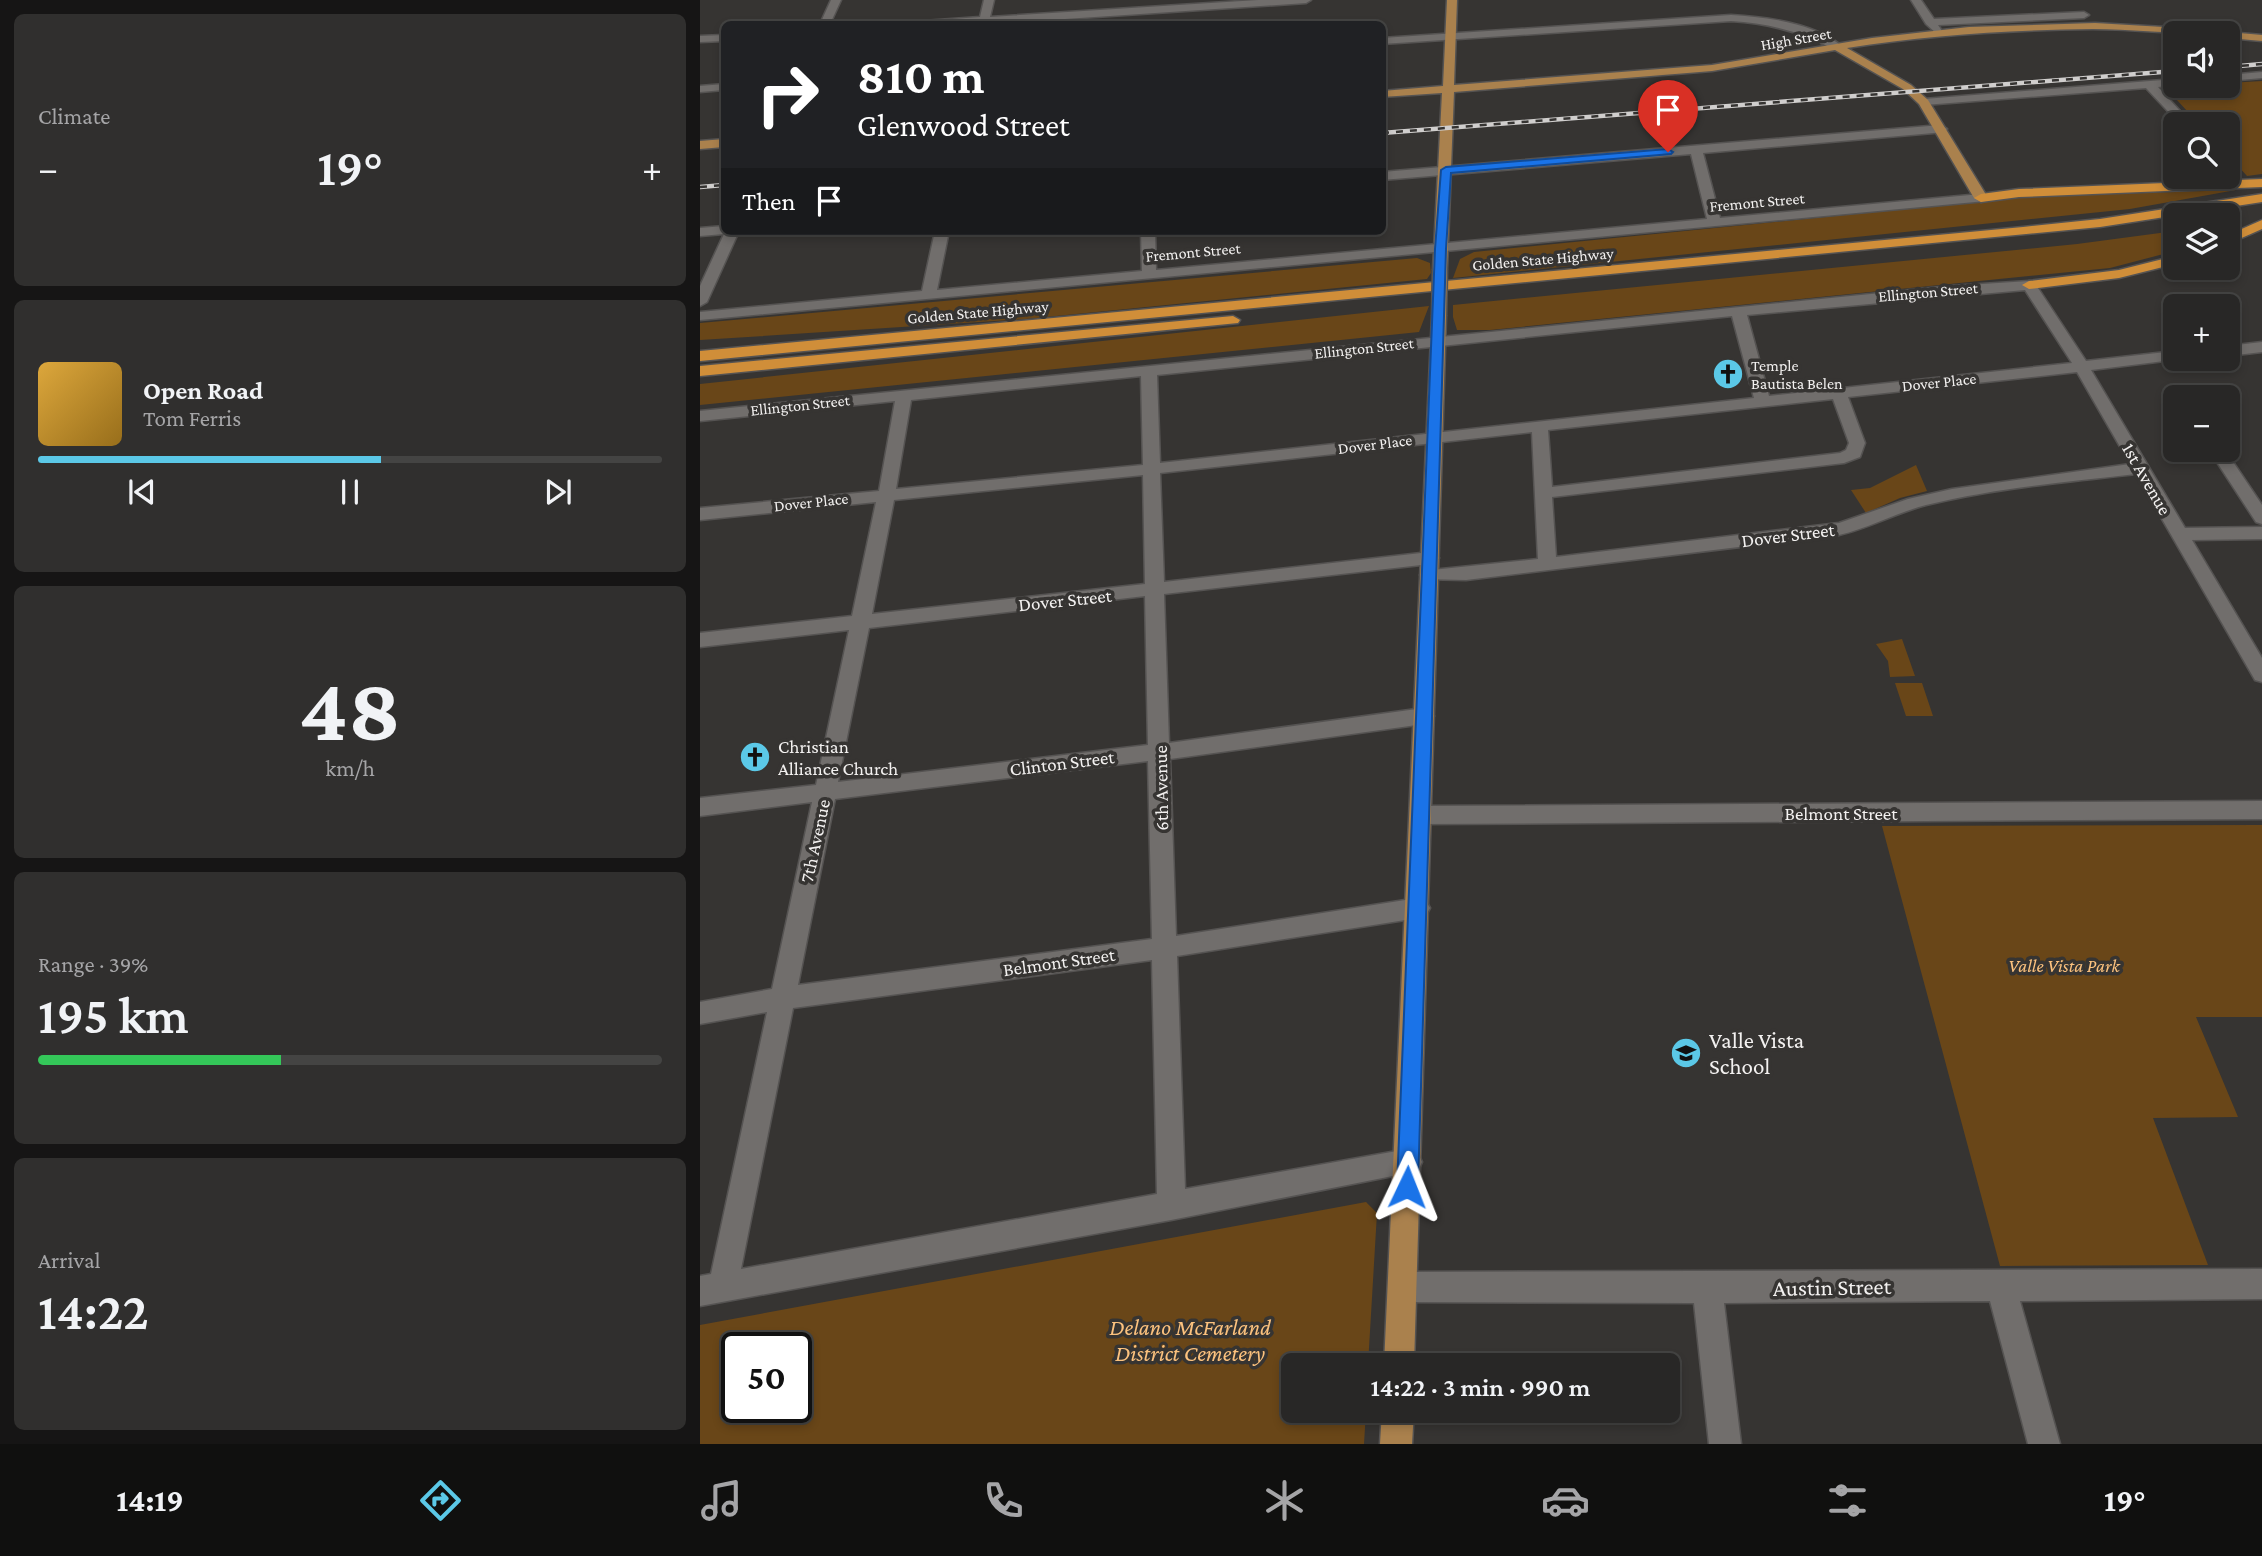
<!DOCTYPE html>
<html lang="en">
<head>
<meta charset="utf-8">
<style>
	body { margin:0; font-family:"Crimson Pro",serif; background:#302f2e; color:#f1f3f6; height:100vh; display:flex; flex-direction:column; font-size:26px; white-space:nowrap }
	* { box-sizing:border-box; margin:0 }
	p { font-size:23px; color:#a5a5a7 }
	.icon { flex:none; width:38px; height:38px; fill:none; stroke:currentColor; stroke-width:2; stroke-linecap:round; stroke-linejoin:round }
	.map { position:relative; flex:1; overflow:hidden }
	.details { display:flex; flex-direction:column; gap:14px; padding:14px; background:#161515; width:700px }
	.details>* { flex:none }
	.guide { position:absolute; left:21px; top:21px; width:665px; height:214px; border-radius:10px; box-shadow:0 4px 10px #0003,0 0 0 2px #444443; background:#202124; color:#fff; overflow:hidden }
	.fabs { position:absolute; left:1463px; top:21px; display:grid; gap:14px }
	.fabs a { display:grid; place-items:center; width:77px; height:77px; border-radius:10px; background:#282726; box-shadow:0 4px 10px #0003,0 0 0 2px #444443; font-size:35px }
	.speed { position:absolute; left:21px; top:1332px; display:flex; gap:14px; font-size:35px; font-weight:700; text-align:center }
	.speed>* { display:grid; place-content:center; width:91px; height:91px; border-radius:50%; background:#282726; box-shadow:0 4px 10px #0003,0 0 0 2px #444443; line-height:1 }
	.speed .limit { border:4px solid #111; border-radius:10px; background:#fff; color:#111 }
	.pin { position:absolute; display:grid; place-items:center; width:60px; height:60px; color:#fff; margin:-72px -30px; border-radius:50% 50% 50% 0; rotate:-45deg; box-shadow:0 0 7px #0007 }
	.pin .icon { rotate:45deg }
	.me { position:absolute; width:77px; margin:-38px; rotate:2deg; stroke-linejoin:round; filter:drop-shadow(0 0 5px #0008) }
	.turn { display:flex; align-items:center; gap:24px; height:147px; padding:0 21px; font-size:32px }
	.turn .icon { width:91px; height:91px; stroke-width:2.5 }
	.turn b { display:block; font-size:49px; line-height:60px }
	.then { display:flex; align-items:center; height:66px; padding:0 21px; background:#0003; gap:14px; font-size:26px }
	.big { font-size:52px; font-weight:600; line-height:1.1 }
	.details .widget { flex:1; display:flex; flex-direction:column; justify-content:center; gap:10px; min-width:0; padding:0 24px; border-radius:10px; background:#302f2e }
	.details .dial { align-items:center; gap:0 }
	.dial b { font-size:91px; line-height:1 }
	.song { display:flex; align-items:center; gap:21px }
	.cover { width:84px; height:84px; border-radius:10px; background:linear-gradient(135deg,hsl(40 70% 55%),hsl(40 70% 35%)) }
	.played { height:7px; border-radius:4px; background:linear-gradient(90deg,#5bc8e7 55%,#444443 55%) }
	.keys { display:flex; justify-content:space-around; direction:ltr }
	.heat { display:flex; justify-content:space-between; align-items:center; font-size:38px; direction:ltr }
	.charge { height:10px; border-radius:5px; background:linear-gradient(90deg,#34c759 39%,#444443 0) }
	.trip { position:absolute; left:581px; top:1353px; width:399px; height:70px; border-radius:10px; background:#282726; box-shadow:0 4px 10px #0003,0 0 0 2px #444443; font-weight:600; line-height:70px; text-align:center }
	.tabs { display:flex; height:112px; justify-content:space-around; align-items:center; background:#10100f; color:#a5a5a7 }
	.tabs .icon { width:49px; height:49px }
	.tabs .selected { color:#5bc8e7 }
	.tabs b { font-size:32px; color:#f1f3f6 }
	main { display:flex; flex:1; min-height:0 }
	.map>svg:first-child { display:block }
</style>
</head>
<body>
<main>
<section class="details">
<div class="widget"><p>Climate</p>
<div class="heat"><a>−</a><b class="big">19°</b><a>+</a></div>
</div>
<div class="widget">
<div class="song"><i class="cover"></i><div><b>Open Road</b><p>Tom Ferris</p></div></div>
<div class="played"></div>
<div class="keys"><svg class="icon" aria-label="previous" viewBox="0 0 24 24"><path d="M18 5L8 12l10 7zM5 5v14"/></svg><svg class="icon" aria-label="pause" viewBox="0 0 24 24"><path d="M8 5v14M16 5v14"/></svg><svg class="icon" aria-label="next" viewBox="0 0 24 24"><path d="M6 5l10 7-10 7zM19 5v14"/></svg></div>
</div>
<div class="widget dial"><b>48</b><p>km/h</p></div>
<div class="widget"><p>Range · 39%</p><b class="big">195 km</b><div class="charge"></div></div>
<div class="widget"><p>Arrival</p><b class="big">14:22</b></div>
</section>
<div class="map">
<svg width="1562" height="1444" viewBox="0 0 1562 1444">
	<rect width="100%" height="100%" fill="#363432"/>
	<path fill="#694618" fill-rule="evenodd" d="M 1562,81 L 1562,174 L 1547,176 L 1528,155 L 1528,124 L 1499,124 L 1465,87 L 1528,86 L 1528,83 Z
		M 1536,190 L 1430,209 L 753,278 L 760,259 L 774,252 L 1328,197 Z
		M 1475,231 L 1475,251 L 1410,268 L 790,330 L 757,330 L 753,317 L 753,305 L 1377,244 Z
		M 717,258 L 730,263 L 731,273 L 727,279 L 326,319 L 0,340 L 0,323 Z
		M 729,306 L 719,332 L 0,405 L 0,384 Z
		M 1216,465 L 1227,491 L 1200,498 L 1166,513 L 1151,490 L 1170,488 Z
		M 1202,639 L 1215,676 L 1190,677 L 1188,661 L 1176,644 Z
		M 1195,683 L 1222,683 L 1233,716 L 1206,716 Z
		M 1562,825 L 1562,1017 L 1496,1017 L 1538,1117 L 1453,1118 L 1508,1265 L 1300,1266 L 1182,826 Z
		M 666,1202 L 677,1213 L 668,1365 L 593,1365 L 593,1410 L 666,1411 L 664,1444 L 0,1444 L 0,1325 ZM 37,1348 L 96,1348 L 96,1407 L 37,1407 Z"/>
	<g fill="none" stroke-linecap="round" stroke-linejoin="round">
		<g stroke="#555352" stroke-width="3">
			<path id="minor" d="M 131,0 L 141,0 L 130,24 L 120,24 Z
				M 284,0 L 294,0 L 290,17 L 558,0 L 611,0 L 606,3 L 288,24 L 219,24 L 224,21 L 280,17 Z
				M 1211,0 L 1221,0 L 1234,19 L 1384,12 L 1389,15 L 1384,18 L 1238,25 L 1242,31 L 1237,34 L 1226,24 Z
				M 1031,15 C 1067,17 1116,23 1144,48 L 1135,50 C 1102,32 1069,23 1031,21 L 682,44 L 682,38 Z
				M 24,35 L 24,41 L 0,42 L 0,36 Z
				M 1562,72 L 1562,78 L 1528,81 L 1528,75 Z
				M 1475,79 L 1475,85 L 1458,87 L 1492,124 L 1480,124 L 1446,88 L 1224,105 L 1218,102 L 1224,99 Z
				M 24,84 L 24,90 L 0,92 L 0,86 Z
				M 1241,125 L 1247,129 L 1245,132 L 1003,153 L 1020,218 L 1281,194 L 1288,198 L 1286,201 L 0,320 L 0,312 L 222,291 L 235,231 L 249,231 L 237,290 L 442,271 L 441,231 L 455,231 L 456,270 L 1007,219 L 991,154 L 682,180 L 682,172 Z
				M 1528,166 L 1539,175 L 1539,181 L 1531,181 L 1527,177 Z
				M 24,226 L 24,231 L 39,231 L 7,302 L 0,306 L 0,286 L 24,234 L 0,236 L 0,228 Z
				M 1329,281 L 1334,282 L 1386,361 L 1475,351 L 1475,359 L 1481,359 L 1391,370 L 1485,528 L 1562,527 L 1562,539 L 1492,540 L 1562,658 L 1562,682 L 1555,680 L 1436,474 C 1366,482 1295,488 1226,505 C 1196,513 1169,528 1139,535 L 766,580 L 722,579 L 720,575 L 722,571 L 838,559 L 832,432 L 460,473 L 464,582 L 730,552 L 739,558 L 730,564 L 464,594 L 469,743 L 724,708 L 731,711 L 734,716 L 731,721 L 724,724 L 470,759 L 476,936 L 718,898 L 726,901 L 730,908 L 726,915 L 718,918 L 477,956 L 485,1189 L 708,1149 L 718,1153 L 722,1162 L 718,1171 L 471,1220 L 0,1306 L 0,1276 L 11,1274 L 67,1012 L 0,1024 L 0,1002 L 72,989 L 112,802 L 0,816 L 0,798 L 116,785 L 149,630 L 0,647 L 0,633 L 152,616 L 176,502 L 0,520 L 0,508 L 179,491 L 195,401 L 0,421 L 0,411 L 1251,286 ZM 1325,290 L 1372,363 L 1069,396 L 1047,315 ZM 1032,316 L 1054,398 L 460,463 L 457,375 ZM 1377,372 L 1430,464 L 1252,489 L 1208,499 L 1139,523 L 856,557 L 852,497 L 1144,463 L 1160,457 L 1165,443 L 1148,397 ZM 441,376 L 443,465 L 196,489 L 211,400 ZM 1133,399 L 1149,443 L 1146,450 L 1140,453 L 852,487 L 848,430 ZM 443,475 L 445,584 L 172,614 L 194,500 ZM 445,596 L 448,745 L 138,782 L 169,628 ZM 448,761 L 452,939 L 98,985 L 135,799 ZM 452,960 L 457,1194 L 41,1269 L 93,1008 Z
				M 1562,342 L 1562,352 L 1528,356 L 1528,346 Z
				M 1509,450 L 1525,450 L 1562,505 L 1562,524 L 1556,522 Z
				M 1562,801 L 1562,819 L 721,824 L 713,821 L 710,815 L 713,809 L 721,806 Z
				M 1562,1269 L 1562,1299 L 1320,1301 L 1360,1444 L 1328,1444 L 1290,1301 L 1024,1303 L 1041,1444 L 1009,1444 L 994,1303 L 703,1302 L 693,1297 L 688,1287 L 693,1277 L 703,1272 Z"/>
		</g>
		<g stroke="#555352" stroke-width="3">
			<path id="major" d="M 747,0 L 757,0 L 754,85 L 1012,65 L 1172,38 L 1269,27 L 1395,23 L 1515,30 L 1520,33 C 1478,35 1436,29 1393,29 C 1311,30 1228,35 1147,48 L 1211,85 L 1228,100 L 1288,198 L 1281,202 L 1274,198 L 1219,104 L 1203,89 L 1135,50 L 1012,71 L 754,92 L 747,269 L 740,273 L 733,269 L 742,93 L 682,97 L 682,91 L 743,86 Z
				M 1528,32 L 1562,35 L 1562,41 L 1528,38 L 1528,33 L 1524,33 Z
				M 24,139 L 24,147 L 0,149 L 0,141 Z
				M 739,312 L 746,316 L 714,1365 L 684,1365 L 732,316 Z
				M 682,1410 L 714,1410 L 712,1444 L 680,1444 Z"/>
		</g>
		<g stroke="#555352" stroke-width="3">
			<path id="highway" d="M 1562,179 L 1562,187 L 1319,197 L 1281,202 L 1274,198 L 1281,194 L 1319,189 Z
				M 1562,194 L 1562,202 L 1400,227 L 0,361 L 0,351 L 1323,227 L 1400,219 Z
				M 1562,220 L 1562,229 L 1528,244 L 1528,235 Z
				M 1475,256 L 1475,264 L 1419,278 L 1329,289 L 1322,285 L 1329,281 L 1419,270 Z
				M 533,316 L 540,320 L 538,323 L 0,376 L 0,366 Z"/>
		</g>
		<use href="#minor" fill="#716e6c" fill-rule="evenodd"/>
		<use href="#major" fill="#aa814d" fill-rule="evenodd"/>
		<use href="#highway" fill="#d08e39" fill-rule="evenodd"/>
		<g stroke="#d0cecd" stroke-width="4.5">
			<path id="rail" d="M 1528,67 L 1562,64
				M 682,133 L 1475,71
				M 0,187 L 24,185"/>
		</g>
		<use href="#rail" stroke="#363432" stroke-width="2.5" stroke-dasharray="7" stroke-linecap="butt"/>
		<g stroke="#555352" stroke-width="17" stroke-linecap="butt">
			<path id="major-bridge" d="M 739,316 L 740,269"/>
		</g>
		<use href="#major-bridge" stroke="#aa814d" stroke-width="14"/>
	</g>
	<path fill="#1a73e8" stroke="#114b97" stroke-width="2" d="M 968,149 L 973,152 L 971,154 L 751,173 L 746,249 L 718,1187 L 715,1195 L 707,1198 L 700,1195 L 697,1187 L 735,249 L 741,170 L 746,167 Z"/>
	<defs>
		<g id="church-disc" transform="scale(1.575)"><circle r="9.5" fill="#5bc8e7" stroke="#363432"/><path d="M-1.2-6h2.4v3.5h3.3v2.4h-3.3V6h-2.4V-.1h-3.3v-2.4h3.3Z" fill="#111"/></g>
		<g id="school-disc" transform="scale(1.575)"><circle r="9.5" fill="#5bc8e7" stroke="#363432"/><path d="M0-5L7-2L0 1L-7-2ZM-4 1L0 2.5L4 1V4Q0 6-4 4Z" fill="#111"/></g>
	</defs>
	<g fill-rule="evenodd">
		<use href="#church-disc" x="1028" y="374"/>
		<use href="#church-disc" x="55" y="757"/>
		<use href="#school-disc" x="986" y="1053"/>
	</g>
	<g text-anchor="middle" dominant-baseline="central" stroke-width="7" stroke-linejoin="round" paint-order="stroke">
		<g font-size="16" fill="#f3f1f0" stroke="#363432">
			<text transform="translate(1096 39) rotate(-10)">High Street</text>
			<text transform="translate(1057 202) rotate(-5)">Fremont Street</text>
			<text transform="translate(493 252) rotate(-5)">Fremont Street</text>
			<text transform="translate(843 259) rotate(-5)">Golden State Highway</text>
			<text transform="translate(1228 292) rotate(-5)">Ellington Street</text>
			<text transform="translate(278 312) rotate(-5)">Golden State Highway</text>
			<text transform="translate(664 348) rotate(-6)">Ellington Street</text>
			<text transform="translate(1239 382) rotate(-6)">Dover Place</text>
			<text transform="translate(100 405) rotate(-6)">Ellington Street</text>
			<text transform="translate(675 444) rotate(-7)">Dover Place</text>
			<text transform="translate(111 502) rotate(-6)">Dover Place</text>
		</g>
		<g font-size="16" fill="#f3f1f0" stroke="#363432" text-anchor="start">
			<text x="1051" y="365">Temple<tspan x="1051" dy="18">Bautista Belen</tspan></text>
		</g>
		<g font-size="19" fill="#f3f1f0" stroke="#363432">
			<text transform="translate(1447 479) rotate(60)">1st Avenue</text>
			<text transform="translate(1088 535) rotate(-7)">Dover Street</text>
			<text transform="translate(365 600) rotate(-6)">Dover Street</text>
			<text transform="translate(362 763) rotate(-7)">Clinton Street</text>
			<text transform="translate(461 788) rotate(-91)">6th Avenue</text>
			<text x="1141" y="813">Belmont Street</text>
			<text transform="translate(115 841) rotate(-78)">7th Avenue</text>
			<text transform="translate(359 962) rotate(-8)">Belmont Street</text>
		</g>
		<g font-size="19" fill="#f3f1f0" stroke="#363432" text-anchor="start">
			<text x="78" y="746">Christian<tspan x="78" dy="22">Alliance Church</tspan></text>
		</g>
		<g font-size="19" font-style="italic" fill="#fcc27e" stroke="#363432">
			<text x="1364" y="965">Valle Vista Park</text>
		</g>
		<g font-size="23" fill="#f3f1f0" stroke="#363432" text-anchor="start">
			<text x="1009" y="1040">Valle Vista<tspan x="1009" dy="26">School</tspan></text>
		</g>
		<g font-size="23" fill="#f3f1f0" stroke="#363432">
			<text transform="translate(1132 1287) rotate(-1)">Austin Street</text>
		</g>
		<g font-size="23" font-style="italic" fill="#fcc27e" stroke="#363432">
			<text x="490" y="1327">Delano McFarland<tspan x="490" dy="26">District Cemetery</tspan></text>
		</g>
	</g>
</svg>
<div class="fabs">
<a><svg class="icon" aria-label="sound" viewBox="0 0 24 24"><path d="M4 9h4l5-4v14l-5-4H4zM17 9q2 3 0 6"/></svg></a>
<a><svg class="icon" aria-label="search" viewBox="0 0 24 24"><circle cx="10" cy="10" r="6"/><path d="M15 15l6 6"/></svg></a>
<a><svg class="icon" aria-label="layers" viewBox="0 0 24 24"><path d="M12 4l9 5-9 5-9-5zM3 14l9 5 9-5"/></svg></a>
<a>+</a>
<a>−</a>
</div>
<div class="speed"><div class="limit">50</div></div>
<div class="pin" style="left:968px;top:152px;background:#d93025"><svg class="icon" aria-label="arrive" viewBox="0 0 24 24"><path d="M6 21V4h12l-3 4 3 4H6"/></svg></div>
<svg class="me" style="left:707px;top:1187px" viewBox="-20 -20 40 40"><path d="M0-17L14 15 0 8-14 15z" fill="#1a73e8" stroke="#fff" stroke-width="4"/></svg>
<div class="trip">14:22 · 3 min · 990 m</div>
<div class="guide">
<div class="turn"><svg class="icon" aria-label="right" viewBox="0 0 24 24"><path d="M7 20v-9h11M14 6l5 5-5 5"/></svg><div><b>810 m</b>Glenwood Street</div></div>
<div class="then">Then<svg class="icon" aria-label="arrive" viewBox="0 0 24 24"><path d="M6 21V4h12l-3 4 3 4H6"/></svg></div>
</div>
</div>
</main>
<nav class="tabs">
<b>14:19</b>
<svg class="icon selected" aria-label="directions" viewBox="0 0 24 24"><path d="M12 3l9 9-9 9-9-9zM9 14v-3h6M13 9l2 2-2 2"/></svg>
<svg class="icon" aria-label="music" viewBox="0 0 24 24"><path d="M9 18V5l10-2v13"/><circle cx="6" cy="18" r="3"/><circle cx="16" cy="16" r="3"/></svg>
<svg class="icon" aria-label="phone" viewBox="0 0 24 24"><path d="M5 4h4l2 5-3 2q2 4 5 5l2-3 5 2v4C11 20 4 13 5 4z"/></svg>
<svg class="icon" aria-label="climate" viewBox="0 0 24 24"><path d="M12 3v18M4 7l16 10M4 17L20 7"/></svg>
<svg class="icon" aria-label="car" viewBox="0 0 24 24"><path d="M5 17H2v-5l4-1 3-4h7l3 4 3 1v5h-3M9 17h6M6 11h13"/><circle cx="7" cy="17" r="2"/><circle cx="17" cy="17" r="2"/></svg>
<svg class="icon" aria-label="filters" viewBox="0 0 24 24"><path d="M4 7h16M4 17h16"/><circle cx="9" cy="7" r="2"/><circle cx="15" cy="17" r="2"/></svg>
<b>19°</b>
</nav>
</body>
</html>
